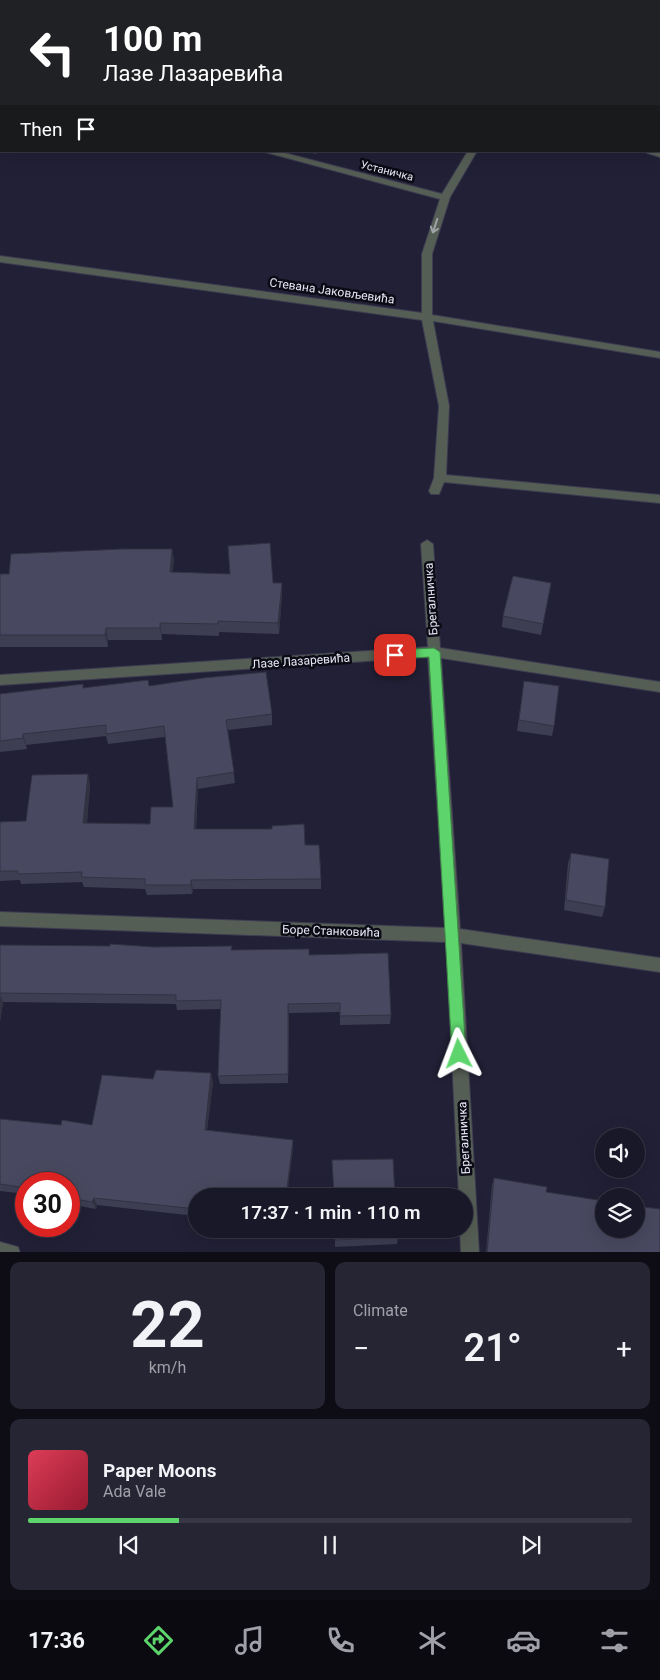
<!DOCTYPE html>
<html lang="en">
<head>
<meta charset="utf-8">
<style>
	body { margin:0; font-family:Roboto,sans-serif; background:#262534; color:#f1f3f6; height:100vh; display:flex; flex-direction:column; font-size:19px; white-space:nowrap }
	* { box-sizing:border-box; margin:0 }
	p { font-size:16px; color:#9fa0a8 }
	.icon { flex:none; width:28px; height:28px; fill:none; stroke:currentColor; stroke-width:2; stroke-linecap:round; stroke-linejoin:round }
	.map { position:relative; height:1252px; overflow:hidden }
	.panel { display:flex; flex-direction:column; gap:10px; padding:10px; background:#0e0d16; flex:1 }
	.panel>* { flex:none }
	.guide { position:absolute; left:0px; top:0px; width:660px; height:152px; box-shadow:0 5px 20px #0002,0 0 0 1px #373745; background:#202124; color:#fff; overflow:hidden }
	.controls { position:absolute; left:595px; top:1128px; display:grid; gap:10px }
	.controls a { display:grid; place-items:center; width:50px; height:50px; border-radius:50%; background:#191828; box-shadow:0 5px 20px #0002,0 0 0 1px #373745; font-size:25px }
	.speed { position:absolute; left:15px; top:1172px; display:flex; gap:10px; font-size:25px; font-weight:700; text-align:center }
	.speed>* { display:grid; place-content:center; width:65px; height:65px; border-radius:50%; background:#191828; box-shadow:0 5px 20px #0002,0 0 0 1px #373745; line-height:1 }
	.speed .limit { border:8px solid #d22; background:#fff; color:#111 }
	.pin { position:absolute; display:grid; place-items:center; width:42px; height:42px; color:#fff; margin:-21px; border-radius:10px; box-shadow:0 2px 8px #0006 }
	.me { position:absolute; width:55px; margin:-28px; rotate:357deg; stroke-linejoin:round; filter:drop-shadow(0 0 4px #0008) }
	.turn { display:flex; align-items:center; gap:18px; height:105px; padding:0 20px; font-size:22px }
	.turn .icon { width:65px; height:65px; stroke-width:2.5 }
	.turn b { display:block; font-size:35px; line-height:42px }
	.then { display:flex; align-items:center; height:48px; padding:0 20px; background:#0003; gap:10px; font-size:19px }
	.big { font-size:38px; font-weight:600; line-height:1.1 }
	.panel .widget { flex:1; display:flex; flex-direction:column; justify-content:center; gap:8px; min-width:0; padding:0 18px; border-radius:10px; background:#262534 }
	.panel .dial { align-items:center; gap:0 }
	.dial b { font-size:65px; line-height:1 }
	.song { display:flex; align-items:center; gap:15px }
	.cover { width:60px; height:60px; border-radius:8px; background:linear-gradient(135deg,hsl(350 70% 55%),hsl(350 70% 35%)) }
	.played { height:5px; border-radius:2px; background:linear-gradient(90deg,#5ed56c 25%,#373745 25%) }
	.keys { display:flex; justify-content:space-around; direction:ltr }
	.heat { display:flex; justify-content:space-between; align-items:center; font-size:28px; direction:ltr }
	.panel .tiles { flex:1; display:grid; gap:10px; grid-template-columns:1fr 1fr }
	.widget:last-child { grid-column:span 2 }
	.trip { position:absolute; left:188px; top:1188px; width:285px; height:50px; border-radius:25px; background:#191828; box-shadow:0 5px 20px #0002,0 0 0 1px #373745; font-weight:600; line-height:50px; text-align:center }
	.tabs { display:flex; height:80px; justify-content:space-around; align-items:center; background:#0a0a10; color:#9fa0a8 }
	.tabs .icon { width:35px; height:35px }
	.tabs .selected { color:#5ed56c }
	.tabs b { font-size:22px; color:#f1f3f6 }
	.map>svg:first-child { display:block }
</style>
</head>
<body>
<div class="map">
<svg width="660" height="1253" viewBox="0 0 660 1253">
	<rect width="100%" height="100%" fill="#212036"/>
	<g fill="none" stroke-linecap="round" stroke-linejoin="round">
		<g stroke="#3d3c51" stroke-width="2">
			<path id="street" d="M 135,0 L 146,0 L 147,1 L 136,1 Z
				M 510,0 L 520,0 L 521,1 L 511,1 Z
				M 659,53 L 660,53 L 660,58 L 659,58 Z
				M 0,102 L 1,102 L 1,108 L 0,108 Z
				M 261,151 L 277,151 L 442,194 L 468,151 L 477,151 L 450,197 L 432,254 L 432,315 L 660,352 L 660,358 L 433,321 L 449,406 L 446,475 L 660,495 L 660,503 L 444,482 L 439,494 L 431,494 L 429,491 L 434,478 L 439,406 L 422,320 L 0,262 L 0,256 L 422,313 L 422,254 L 440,199 Z
				M 646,151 L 660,151 L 660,157 L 647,153 Z
				M 427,540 L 433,544 L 440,648 L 660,682 L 660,692 L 441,658 L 460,929 L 660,958 L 660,972 L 461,943 L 479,1253 L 461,1253 L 460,1229 L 464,1229 L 464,1196 L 459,1196 L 446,942 L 0,926 L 0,912 L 445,928 L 428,657 L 0,685 L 0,675 L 428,647 L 421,544 Z
				M 0,1242 L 18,1247 L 20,1253 L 0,1253 Z"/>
		</g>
		<use href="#street" fill="#555e55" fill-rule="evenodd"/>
	</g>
	<path fill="#3e3e53" d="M 305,151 L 318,151 L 316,154 Z
		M 172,549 L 174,561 L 172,572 L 273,583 L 282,595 L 279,634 L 219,632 L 219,636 L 162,634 L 162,640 L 108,640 L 108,647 L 0,647 L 0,574 L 9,574 Z
		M 551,583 L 541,635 L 502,627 L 503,616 Z
		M 148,680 L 149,686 L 272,714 L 272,725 L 228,730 L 235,783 L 198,789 L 196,829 L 305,845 L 321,879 L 321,889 L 193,889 L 192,894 L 147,895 L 145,889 L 84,887 L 82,882 L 21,884 L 20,880 L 0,881 L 0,822 L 26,821 L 90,784 L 87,823 L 150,824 L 173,807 L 165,737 L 108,744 L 106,736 L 26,745 L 27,749 L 0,752 L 0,694 L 84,688 Z
		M 524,681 L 554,726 L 552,736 L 517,731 Z
		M 571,853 L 605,907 L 602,917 L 564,910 L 568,863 Z
		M 0,945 L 232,950 L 309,955 L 391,1015 L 390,1024 L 340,1025 L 340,1012 L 289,1013 L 288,1083 L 220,1084 L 218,1076 L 221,1009 L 177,1010 L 176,1004 L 3,1002 L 0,1022 Z
		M 153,1079 L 213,1082 L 207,1130 L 293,1140 L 293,1147 L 287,1196 L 196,1196 L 196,1216 L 97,1205 L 96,1209 L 69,1204 L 69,1184 L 26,1184 L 26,1194 L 0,1191 L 0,1119 L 61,1125 L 92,1125 Z
		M 494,1178 L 546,1192 L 660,1253 L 486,1253 L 492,1185 Z
		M 221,1229 L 279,1229 L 278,1235 Z
		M 335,1229 L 398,1237 L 397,1244 L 335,1247 Z"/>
	<path fill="#323243" d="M 660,118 L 660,127 L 659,128 L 659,119 Z
		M 172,549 L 174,561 L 171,584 L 170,572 Z
		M 282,583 L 282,595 L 279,634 L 278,623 Z
		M 160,623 L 162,634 L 162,640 L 160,628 Z
		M 106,628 L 108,640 L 108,647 L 105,635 Z
		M 23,734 L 26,745 L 27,749 L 23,738 Z
		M 88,774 L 90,784 L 86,833 L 83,823 Z
		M 197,778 L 198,789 L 195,839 L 194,829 Z
		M 191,880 L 193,889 L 192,894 L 191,885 Z
		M 0,995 L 3,1002 L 0,1022 Z
		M 288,1004 L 289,1013 L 288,1083 Z
		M 211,1073 L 213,1082 L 206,1138 L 205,1130 Z
		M 293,1140 L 293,1147 L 287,1196 L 286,1196 Z
		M 94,1198 L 97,1205 L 96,1209 L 92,1202 Z"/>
	<path fill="#484860" stroke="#323243" d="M 262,0 L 505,0 L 504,1 L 262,1 Z
		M 659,112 L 660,112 L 660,118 L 659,119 Z
		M 270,543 L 273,583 L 282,583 L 278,623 L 218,621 L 218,624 L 160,623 L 160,628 L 106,628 L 105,635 L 0,635 L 0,574 L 9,574 L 11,554 L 123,549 L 172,549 L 170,572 L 230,574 L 228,546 Z
		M 513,576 L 551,583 L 543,624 L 503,616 Z
		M 266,672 L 272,714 L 226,720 L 234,772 L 197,778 L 194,829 L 272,829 L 272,826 L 304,824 L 305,845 L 319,845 L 321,879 L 191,880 L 191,885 L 145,885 L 145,879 L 81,877 L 82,872 L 18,874 L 18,871 L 0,871 L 0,822 L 26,821 L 32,775 L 88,774 L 83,823 L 150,824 L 151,807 L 173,807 L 164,726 L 106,734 L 106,725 L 23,734 L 23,738 L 0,741 L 0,694 L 83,684 L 83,688 L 148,680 L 149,686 L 203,678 Z
		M 524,681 L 559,686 L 554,726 L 519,720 Z
		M 571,853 L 609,859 L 605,907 L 566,900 Z
		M 110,944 L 154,947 L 232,946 L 231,950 L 309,949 L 309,955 L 388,953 L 391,1015 L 340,1016 L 340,1003 L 288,1004 L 288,1074 L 218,1076 L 221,1000 L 176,1001 L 176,995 L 0,993 L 0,945 L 110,946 Z
		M 156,1070 L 211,1073 L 205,1130 L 293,1140 L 286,1196 L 196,1196 L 196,1209 L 94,1198 L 92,1202 L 69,1198 L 69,1184 L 26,1184 L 26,1188 L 0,1184 L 0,1119 L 61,1125 L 62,1120 L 92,1125 L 102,1075 L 153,1079 Z
		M 393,1159 L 395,1196 L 334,1196 L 332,1160 Z
		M 494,1178 L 547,1187 L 546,1192 L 604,1201 L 604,1229 L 636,1229 L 636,1206 L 660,1209 L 660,1253 L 487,1253 Z
		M 335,1229 L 397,1229 L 398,1237 L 335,1240 Z"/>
	<defs><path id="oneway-shaft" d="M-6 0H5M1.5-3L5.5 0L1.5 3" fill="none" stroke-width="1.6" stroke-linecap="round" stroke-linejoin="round" transform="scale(1.25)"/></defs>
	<use stroke="#9ea3a6" href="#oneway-shaft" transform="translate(435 226) rotate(108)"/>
	<path fill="#5ed56c" stroke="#3d8a46" d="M 434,648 L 440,652 L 466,1054 L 464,1059 L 459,1061 L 454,1059 L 452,1054 L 429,657 L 395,659 L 389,655 L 395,650 Z"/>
	<g text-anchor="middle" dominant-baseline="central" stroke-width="5" stroke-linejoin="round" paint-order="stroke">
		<g font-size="11" fill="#e8e8f7" stroke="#0b0b15">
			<text transform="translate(387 171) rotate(14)">Устаничка</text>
		</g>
		<g font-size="12" fill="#e8e8f7" stroke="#0b0b15">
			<text transform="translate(332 291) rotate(8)">Стевана Јаковљевића</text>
			<text transform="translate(431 599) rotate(-94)">Брегалничка</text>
			<text transform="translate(301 661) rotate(-4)">Лазе Лазаревића</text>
			<text transform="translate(331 931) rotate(2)">Боре Станковића</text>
			<text transform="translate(464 1138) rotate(-93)">Брегалничка</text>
		</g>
	</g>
</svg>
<div class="controls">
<a><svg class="icon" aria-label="sound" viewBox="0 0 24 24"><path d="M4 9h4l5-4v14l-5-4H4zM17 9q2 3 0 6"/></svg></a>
<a><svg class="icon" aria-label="layers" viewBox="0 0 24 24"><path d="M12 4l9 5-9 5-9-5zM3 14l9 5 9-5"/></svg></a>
</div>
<div class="speed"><div class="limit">30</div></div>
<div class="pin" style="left:395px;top:655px;background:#d93025"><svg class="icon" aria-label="arrive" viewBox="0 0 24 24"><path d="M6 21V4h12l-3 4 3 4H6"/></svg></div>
<svg class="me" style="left:459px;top:1054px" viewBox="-20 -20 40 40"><path d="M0-17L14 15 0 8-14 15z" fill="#5ed56c" stroke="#fff" stroke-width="4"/></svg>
<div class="trip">17:37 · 1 min · 110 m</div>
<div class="guide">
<div class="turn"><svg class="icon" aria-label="left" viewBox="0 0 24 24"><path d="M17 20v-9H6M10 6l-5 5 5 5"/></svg><div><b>100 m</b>Лазе Лазаревића</div></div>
<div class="then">Then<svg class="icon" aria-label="arrive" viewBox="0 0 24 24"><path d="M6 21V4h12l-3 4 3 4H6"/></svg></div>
</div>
</div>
<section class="panel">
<div class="tiles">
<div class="widget dial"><b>22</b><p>km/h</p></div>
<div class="widget"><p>Climate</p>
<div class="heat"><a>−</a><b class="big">21°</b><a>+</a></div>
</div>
<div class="widget">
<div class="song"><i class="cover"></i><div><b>Paper Moons</b><p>Ada Vale</p></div></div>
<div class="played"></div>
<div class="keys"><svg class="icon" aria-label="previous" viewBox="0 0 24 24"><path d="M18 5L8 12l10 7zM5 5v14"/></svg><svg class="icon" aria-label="pause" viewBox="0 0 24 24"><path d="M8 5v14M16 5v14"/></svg><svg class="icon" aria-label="next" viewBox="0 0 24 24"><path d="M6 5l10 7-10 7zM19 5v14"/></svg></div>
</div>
</div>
</section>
<nav class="tabs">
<b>17:36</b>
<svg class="icon selected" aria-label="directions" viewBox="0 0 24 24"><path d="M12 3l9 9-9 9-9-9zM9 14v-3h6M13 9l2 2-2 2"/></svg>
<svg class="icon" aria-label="music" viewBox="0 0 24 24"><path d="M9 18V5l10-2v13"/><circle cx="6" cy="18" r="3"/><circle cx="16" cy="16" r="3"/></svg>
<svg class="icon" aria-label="phone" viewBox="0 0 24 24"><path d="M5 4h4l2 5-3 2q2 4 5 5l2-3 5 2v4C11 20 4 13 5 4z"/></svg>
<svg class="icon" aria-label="climate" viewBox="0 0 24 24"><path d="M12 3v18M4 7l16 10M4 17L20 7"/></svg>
<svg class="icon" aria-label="car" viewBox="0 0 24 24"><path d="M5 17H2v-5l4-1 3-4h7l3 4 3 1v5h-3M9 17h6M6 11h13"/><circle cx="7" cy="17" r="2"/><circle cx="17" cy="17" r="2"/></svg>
<svg class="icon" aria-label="filters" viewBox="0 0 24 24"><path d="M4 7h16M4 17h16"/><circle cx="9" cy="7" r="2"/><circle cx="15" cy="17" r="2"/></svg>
</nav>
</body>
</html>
